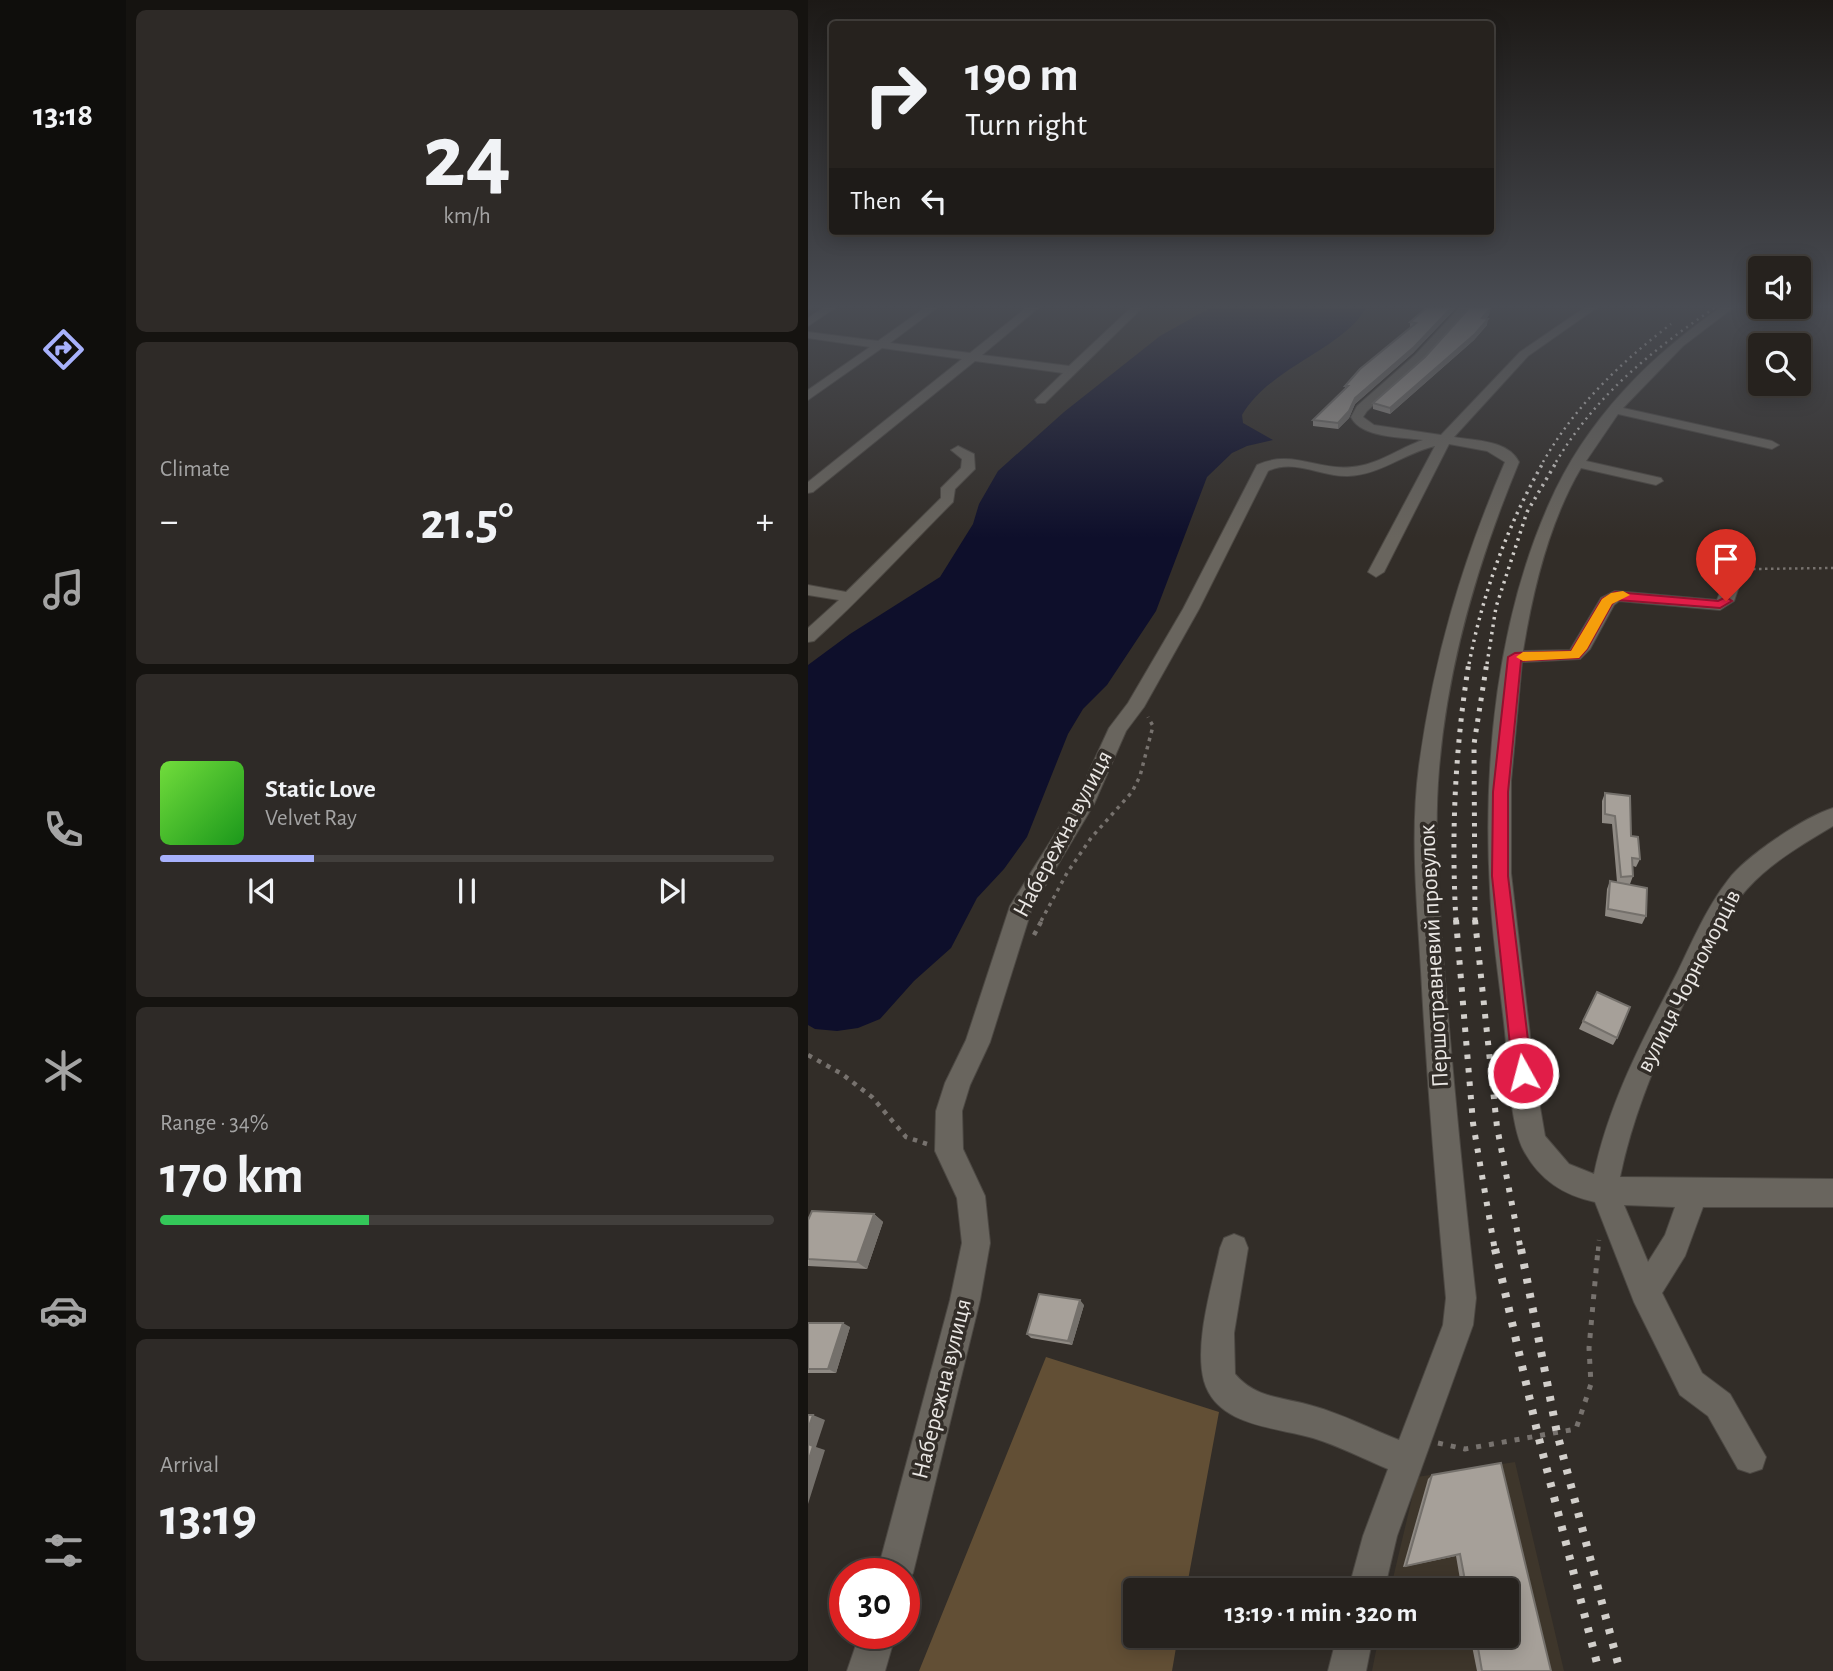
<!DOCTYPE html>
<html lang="en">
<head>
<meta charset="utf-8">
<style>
	body { margin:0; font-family:"Alegreya Sans",sans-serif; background:#2e2a27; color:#f1f3f6; height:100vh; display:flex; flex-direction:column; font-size:26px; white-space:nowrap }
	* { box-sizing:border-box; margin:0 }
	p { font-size:23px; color:#a4a4a4 }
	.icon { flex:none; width:38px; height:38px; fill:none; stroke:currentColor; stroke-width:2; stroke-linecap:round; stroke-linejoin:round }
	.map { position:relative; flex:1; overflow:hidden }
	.sheet { display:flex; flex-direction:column; gap:10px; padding:10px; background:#151310; width:682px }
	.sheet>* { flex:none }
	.top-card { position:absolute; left:21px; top:21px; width:665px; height:214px; border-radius:7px; box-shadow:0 4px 18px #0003,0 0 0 2px #423f3c; background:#26221e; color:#f1f3f6; overflow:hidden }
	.buttons { position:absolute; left:940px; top:256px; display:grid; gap:14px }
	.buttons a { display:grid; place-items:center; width:63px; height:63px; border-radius:7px; background:#26221e; box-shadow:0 4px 18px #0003,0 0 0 2px #423f3c; font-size:35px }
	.speed { position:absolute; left:21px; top:1558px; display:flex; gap:14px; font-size:35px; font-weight:700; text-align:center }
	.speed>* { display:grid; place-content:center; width:91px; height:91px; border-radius:50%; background:#26221e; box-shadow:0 4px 18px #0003,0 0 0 2px #423f3c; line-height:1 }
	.speed .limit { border:10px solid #d22; background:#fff; color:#111 }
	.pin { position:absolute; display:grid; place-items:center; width:60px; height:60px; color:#fff; margin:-72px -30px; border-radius:50% 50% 50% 0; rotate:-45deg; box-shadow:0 0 7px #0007 }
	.pin .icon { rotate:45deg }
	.me { position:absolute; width:77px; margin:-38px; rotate:353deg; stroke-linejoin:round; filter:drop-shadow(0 0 5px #0008) }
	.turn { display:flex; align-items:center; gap:24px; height:147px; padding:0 21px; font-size:32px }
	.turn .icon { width:91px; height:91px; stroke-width:2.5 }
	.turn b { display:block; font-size:49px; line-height:60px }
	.then { display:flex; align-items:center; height:66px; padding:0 21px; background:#0003; gap:14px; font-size:26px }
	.big { font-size:52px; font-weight:600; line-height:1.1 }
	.sheet .tile { flex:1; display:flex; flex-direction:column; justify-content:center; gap:10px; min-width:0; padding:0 24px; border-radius:10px; background:#2e2a27 }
	.sheet .dial { align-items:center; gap:0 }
	.dial b { font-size:91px; line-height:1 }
	.song { display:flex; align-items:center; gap:21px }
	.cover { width:84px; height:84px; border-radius:10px; background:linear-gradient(135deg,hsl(100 70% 55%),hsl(120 70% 35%)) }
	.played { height:7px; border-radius:4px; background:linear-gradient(90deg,#a7b1fc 25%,#423f3c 25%) }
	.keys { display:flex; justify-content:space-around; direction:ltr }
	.heat { display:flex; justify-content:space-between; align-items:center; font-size:38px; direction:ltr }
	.charge { height:10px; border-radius:5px; background:linear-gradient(90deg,#34c759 34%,#423f3c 0) }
	.trip { position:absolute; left:315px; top:1578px; width:396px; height:70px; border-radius:7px; background:#26221e; box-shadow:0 4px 18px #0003,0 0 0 2px #423f3c; font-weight:600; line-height:70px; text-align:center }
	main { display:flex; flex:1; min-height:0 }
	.dock { display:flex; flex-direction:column; width:126px; justify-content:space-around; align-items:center; background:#0f0e0c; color:#a4a4a4 }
	.dock .icon { width:49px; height:49px }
	.dock .current { color:#a7b1fc }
	.dock b { font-size:32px; color:#f1f3f6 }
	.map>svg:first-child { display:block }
</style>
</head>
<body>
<main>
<nav class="dock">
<b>13:18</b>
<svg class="icon current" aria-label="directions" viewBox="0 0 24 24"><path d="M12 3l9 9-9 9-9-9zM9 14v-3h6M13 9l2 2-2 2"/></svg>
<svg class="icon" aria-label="music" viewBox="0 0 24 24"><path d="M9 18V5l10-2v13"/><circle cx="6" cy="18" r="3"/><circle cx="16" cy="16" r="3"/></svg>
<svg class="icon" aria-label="phone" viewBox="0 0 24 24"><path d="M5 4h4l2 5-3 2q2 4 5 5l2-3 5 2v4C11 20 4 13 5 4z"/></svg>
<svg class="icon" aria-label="climate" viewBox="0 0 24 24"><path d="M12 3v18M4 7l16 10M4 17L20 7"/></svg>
<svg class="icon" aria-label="car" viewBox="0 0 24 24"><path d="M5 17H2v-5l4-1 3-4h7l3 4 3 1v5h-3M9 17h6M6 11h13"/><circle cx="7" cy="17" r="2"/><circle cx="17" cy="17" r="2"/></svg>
<svg class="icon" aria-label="filters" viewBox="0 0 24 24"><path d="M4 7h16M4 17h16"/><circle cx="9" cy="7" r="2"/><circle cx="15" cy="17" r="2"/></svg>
</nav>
<section class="sheet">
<div class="tile dial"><b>24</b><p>km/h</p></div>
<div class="tile"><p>Climate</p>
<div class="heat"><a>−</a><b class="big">21.5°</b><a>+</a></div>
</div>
<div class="tile">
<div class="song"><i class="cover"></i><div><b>Static Love</b><p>Velvet Ray</p></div></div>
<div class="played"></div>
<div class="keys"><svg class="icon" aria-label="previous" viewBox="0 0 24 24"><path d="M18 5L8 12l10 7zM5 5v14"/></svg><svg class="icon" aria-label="pause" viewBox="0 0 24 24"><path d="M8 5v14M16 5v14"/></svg><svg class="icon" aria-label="next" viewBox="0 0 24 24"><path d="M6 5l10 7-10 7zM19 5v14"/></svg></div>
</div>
<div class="tile"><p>Range · 34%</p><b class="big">170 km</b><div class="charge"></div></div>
<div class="tile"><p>Arrival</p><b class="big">13:19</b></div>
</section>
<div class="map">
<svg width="1025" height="1671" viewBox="0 0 1025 1671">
	<rect width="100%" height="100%" fill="#322d28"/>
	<path fill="#3e362b" d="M 707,1462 L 756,1671 L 564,1671 L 571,1636 L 698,1636 L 698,1591 L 582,1591 L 609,1477 Z"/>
	<path fill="#624f35" d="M 238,1357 L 411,1412 L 378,1591 L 327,1591 L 327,1636 L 370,1636 L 364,1671 L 111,1671 Z"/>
	<path fill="#0e0f2b" d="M 409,304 L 560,304 C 540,348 463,365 434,415 L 435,423 L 465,440 L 439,446 L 424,453 L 399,477 L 348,611 L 299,685 L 275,709 L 260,734 L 219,837 L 196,869 L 169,898 L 143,948 L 106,981 L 72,1019 L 50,1028 L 29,1031 L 7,1029 L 0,1025 L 0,665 L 42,634 L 132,577 L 165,524 L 171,504 L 190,471 L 256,412 L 352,336 Z"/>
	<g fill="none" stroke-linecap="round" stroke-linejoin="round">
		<g stroke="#4c4843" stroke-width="2">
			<path id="minor" d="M 21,304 L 33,304 L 0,326 L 0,318 Z
				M 122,304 L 134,304 L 82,343 L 162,353 L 223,304 L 235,304 L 174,355 L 261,366 L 327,304 L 338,304 L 237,403 L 229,403 L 227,400 L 255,373 L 167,361 L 5,492 L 0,493 L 0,482 L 154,359 L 74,348 L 0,400 L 0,390 L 62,347 L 0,338 L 0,332 L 70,341 Z
				M 655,304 L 666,304 L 615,361 L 559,411 L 555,417 L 566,425 L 633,435 L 712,352 L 782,304 L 794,304 L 720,356 L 646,437 C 668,441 700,440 711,462 C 670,561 640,662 631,769 C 625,840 632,910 637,981 C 646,1087 656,1192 668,1298 L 665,1325 L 589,1536 L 576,1591 L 540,1591 L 555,1536 L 580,1469 C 556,1459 531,1446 505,1438 C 469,1427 409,1427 396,1381 C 386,1343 404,1286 412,1248 L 416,1238 L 426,1234 L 436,1238 L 440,1248 L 426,1333 L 427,1374 C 448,1399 476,1397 505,1406 C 534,1414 563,1429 591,1440 L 635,1325 L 638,1298 C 628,1189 619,1081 613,971 C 609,903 602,834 611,766 C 626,657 654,562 697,462 L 679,451 L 641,444 L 576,572 L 568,577 L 560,572 L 627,446 C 597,453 572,475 540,476 C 513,477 486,458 460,471 L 391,609 L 336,707 L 318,731 L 286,804 L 224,908 L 182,1042 L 162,1085 L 154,1111 L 155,1149 L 177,1196 L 182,1243 L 172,1300 L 105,1573 L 96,1587 L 96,1573 L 69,1573 L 142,1300 L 154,1243 L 149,1198 L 127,1151 L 128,1111 L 137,1083 L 158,1040 L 202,906 L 267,802 L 301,728 L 320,703 L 375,609 L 449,465 C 483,449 511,471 544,467 C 570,465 591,448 615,440 C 594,437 553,438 543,417 L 549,406 L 607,355 Z
				M 918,304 L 930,304 L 875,346 L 815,408 L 964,441 L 971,445 L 964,449 L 810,414 L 778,461 L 853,478 L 855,481 L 848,485 L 773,468 C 741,522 725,589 715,651 L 762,650 L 793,598 L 807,591 L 909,600 L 921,569 L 929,564 L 937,569 L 926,601 L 912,610 L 811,601 L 806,605 L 782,649 L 772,659 L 714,662 L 703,781 L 703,873 L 727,1078 L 737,1136 L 761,1164 L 786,1174 C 801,1102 836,1037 869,973 C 884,942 899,907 920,880 C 938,856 996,817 1025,808 L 1025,826 C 994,845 963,862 939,889 C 926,903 918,924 909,940 C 869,1013 829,1094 812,1177 L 1025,1179 L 1025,1207 L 895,1207 L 877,1256 L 854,1293 L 894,1373 L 922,1394 L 958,1457 L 954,1469 L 942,1473 L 930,1469 L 900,1416 L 872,1395 L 826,1302 L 787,1202 C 755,1195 732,1180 716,1151 C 702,1126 700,1063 697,1032 C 692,984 684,937 682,889 C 675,762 689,621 741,504 C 777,421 843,354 918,304 ZM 816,1205 L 867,1207 L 857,1235 L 840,1262 Z
				M 150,446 L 166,454 L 167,469 L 147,489 L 145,502 C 99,548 55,597 6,641 L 0,642 L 0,628 L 31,600 L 0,595 L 0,585 L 38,592 L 133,498 L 133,488 L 153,468 L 154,459 L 143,450 Z
				M 52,1633 L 88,1633 L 77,1671 L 39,1671 Z
				M 529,1636 L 565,1636 L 558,1671 L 520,1671 Z"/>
		</g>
		<g stroke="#4c4843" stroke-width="2">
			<path id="major" d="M 0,304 L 8,304 L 0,309 Z"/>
		</g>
		<path stroke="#77726e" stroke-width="2.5" stroke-dasharray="2.5 3.5" stroke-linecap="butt" d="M 945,569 L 1025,568"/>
		<path stroke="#77726e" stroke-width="3.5" stroke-dasharray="3.5 5" stroke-linecap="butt" d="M 233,921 L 259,873 L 283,838 L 324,792 L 332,776 L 345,726 L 340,717"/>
		<path stroke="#77726e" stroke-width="4.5" stroke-dasharray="4.5 6" stroke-linecap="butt" d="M 226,935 L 234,920
			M 0,1055 L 34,1074 L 64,1097 L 98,1137 L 119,1144
			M 790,1251 L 791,1240"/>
		<path stroke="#77726e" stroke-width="5" stroke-dasharray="5 8" stroke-linecap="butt" d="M 630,1443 L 657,1449 L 768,1429 L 783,1384 L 781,1348 L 790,1249"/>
		<use href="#minor" fill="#69655e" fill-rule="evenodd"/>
		<use href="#major" fill="#7e81b7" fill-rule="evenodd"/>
		<path stroke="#d2cfcb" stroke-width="2.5" stroke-dasharray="2 4.5" stroke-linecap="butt" d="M 735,462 C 767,406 812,363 863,324
			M 748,462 C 790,392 846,349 912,304"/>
		<path stroke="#d2cfcb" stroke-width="3.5" stroke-dasharray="2.5 5" stroke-linecap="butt" d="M 661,664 C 675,592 700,524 736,461
			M 679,664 L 688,607 L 719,512 L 749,461"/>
		<path stroke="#d2cfcb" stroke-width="5" stroke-dasharray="3.5 7" stroke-linecap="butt" d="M 648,921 C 643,833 647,749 661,662
			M 667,921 L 666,744 L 679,662"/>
		<path stroke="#d2cfcb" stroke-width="6" stroke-dasharray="4.5 9" stroke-linecap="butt" d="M 648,920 L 665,1123 L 687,1251
			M 667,920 L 689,1127 L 713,1251"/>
		<path stroke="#d2cfcb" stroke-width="8" stroke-dasharray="5 10" stroke-linecap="butt" d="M 687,1249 L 730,1435 L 791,1671
			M 713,1249 L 749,1433 L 812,1671"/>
	</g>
	<path fill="#8f8a84" d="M 647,304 L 647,309 L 605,353 L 547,404 L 541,418 L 530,429 L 505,426 L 505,420 L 537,389 L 537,386 L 602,328 L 602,322 Z
		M 682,309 L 681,315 L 678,319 L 679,325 L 666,340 L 582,414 L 565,409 L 565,403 Z
		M 797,793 L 823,836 L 832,859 L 828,867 L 825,866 L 825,876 L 822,884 L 838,916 L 834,924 L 797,916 L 799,889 L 802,881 L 809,882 L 804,824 L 794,823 L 794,801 Z
		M 789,992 L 809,1038 L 805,1045 L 771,1029 Z
		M 66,1214 L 75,1222 L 59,1269 L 0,1266 L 0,1220 Z
		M 276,1305 L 264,1345 L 223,1338 L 219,1334 Z
		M 0,1323 L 42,1327 L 28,1373 L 0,1373 Z
		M 693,1463 L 743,1671 L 669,1671 L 662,1636 L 698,1636 L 698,1591 L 654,1591 L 648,1556 L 595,1567 L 620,1479 L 624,1475 Z"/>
	<path fill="#74706b" d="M 647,304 L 647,309 L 605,353 L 547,404 L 541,418 L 530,429 L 530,423 L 547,398 Z
		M 682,309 L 681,315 L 674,324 L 674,318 Z
		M 680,319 L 679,325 L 666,340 L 582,414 L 582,408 Z
		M 66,1214 L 75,1222 L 59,1269 L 49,1262 Z
		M 272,1300 L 276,1305 L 264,1345 L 260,1341 Z
		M 35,1323 L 42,1327 L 28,1373 L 20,1369 Z
		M 5,1415 L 17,1420 L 8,1447 L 17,1450 L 0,1504 L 0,1429 Z"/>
	<path fill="#a6a099" stroke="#74706b" stroke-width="2" d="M 623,304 L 647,304 L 606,347 L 547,398 L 541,411 L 530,423 L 505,420 L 540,386 L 537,386 L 552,369 L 608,323 L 602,322 Z
		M 663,306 L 682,309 L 674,318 L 680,319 L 667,334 L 582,408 L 565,403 L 617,357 Z
		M 797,793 L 822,796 L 823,836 L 830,837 L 832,859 L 824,858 L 825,876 L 813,877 L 807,816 L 797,814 Z
		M 802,881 L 839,888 L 838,916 L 800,909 Z
		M 789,992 L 822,1007 L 809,1038 L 775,1021 Z
		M 4,1211 L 66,1214 L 49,1262 L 0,1259 L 0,1220 Z
		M 231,1294 L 272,1300 L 260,1341 L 219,1334 Z
		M 0,1323 L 35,1323 L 20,1369 L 0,1369 Z
		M 0,1415 L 5,1415 L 0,1429 Z
		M 0,1444 L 5,1446 L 0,1462 Z
		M 693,1463 L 743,1671 L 674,1671 L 668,1636 L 698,1636 L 698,1591 L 659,1591 L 652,1554 L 598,1566 L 624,1475 Z"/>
	<linearGradient id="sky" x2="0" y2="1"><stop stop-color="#1c1916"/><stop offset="0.57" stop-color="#494c53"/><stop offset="1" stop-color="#494c53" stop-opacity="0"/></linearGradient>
	<rect width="1025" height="538" fill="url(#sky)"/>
	<path fill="#e11d48" stroke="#92132f" stroke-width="2" d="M 807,592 L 899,600 L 910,601 L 918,597 L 924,601 L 912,608 L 809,600 L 804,604 L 779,649 L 771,658 L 713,661 L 700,792 L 700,876 L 724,1073 L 721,1080 L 715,1082 L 708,1080 L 705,1073 L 684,876 L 685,792 L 700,657 L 707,653 L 763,651 L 794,599 Z"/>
	<path fill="#f59e0b" d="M 815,591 L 822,595 L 804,604 L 779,649 L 771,658 L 715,661 L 708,657 L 715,652 L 763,651 L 794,599 L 803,593 Z"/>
	<g text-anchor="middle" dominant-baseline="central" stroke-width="7" stroke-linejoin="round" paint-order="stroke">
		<g font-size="24" fill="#eae7e4" stroke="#322d28">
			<text transform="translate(255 834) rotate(-62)">Набережна вулиця</text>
			<text transform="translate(626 956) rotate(-93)">Першотравневий провулок</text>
			<text transform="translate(881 981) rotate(-63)">вулиця Чорноморців</text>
			<text transform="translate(134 1389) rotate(-76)">Набережна вулиця</text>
		</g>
	</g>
</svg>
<div class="buttons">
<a><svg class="icon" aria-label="sound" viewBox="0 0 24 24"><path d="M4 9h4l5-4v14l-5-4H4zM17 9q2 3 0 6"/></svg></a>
<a><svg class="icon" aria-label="search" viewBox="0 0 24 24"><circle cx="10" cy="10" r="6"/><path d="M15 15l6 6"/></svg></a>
</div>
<div class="speed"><div class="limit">30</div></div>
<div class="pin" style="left:918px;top:601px;background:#d93025"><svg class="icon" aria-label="arrive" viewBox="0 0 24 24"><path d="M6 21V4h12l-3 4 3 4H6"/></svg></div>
<svg class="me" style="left:715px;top:1073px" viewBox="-20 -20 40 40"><circle r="17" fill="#e11d48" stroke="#fff" stroke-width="3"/><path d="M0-11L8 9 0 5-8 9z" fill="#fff"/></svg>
<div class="trip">13:19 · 1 min · 320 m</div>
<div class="top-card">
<div class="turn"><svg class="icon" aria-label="right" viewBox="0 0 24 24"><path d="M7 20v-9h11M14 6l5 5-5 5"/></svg><div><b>190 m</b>Turn right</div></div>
<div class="then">Then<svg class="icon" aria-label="left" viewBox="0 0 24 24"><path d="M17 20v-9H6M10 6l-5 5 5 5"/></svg></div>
</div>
</div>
</main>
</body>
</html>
